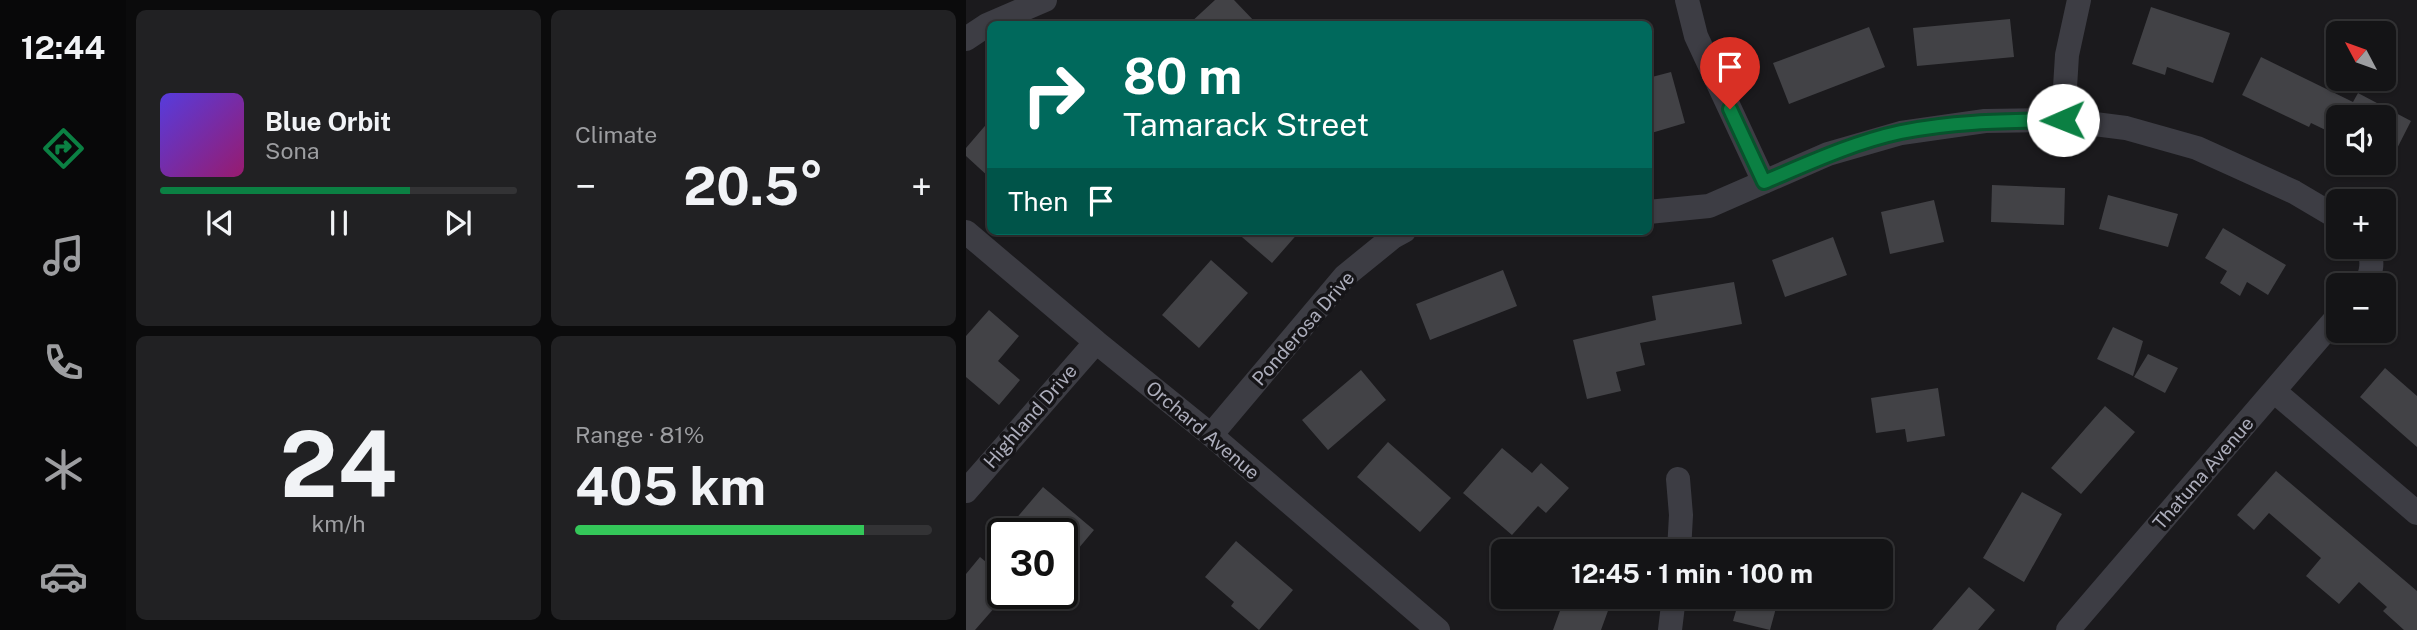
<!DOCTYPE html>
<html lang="en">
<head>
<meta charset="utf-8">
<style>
	body { margin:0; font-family:"Public Sans",sans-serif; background:#212123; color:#f1f3f6; height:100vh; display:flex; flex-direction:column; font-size:26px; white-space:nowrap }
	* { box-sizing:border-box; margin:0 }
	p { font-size:23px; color:#9d9ea1 }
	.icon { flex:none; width:38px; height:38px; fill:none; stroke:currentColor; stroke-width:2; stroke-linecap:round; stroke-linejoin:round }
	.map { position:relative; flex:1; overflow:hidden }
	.panel { display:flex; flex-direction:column; gap:10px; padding:10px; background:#0b0b0c; width:840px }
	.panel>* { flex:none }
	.guide { position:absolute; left:21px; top:21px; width:665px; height:214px; border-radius:10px; box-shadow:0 2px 5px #0004,0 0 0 2px #333335; background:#00695c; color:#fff; overflow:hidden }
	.needle { width:46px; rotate:311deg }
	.controls { position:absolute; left:1360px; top:21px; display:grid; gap:14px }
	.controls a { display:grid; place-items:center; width:70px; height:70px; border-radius:10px; background:#141416; box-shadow:0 2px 5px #0004,0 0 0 2px #333335; font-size:35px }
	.speed { position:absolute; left:21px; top:518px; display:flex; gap:14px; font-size:35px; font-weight:700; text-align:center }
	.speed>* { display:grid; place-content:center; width:91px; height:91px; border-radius:50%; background:#141416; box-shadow:0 2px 5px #0004,0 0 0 2px #333335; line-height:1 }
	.speed .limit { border:4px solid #111; border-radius:10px; background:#fff; color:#111 }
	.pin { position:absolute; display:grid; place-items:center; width:60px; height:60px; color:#fff; margin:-72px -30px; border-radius:50% 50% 50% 0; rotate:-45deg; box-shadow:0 0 7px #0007 }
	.pin .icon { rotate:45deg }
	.me { position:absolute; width:77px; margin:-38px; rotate:269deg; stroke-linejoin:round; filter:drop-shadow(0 0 5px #0008) }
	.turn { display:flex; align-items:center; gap:24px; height:147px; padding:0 21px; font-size:32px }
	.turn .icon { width:91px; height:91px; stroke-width:2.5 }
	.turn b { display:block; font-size:49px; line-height:60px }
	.then { display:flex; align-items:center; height:66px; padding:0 21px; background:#0003; gap:14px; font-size:26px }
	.big { font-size:52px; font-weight:700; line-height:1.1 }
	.panel .widget { flex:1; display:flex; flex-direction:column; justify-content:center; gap:10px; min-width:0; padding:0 24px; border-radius:10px; background:#212123 }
	.panel .dial { align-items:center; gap:0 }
	.dial b { font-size:91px; line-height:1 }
	.song { display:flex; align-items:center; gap:21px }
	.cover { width:84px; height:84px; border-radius:10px; background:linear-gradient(135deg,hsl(250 70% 55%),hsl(320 70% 35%)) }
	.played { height:7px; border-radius:4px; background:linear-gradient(90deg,#0b8043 70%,#333335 70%) }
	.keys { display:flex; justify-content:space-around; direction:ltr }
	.heat { display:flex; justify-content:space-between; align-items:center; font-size:38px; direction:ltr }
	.charge { height:10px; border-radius:5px; background:linear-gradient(90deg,#34c759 81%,#333335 0) }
	.panel .tiles { flex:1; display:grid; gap:10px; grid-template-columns:repeat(2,1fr) }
	.trip { position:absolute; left:525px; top:539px; width:402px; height:70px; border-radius:10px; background:#141416; box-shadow:0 2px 5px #0004,0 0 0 2px #333335; font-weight:700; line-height:70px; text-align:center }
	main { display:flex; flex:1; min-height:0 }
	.dock { display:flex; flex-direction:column; width:126px; justify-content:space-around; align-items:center; background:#080809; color:#9d9ea1 }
	.dock .icon { width:49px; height:49px }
	.dock .current { color:#0b8043 }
	.dock b { font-size:32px; color:#f1f3f6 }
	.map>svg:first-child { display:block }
</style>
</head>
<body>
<main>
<nav class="dock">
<b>12:44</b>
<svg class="icon current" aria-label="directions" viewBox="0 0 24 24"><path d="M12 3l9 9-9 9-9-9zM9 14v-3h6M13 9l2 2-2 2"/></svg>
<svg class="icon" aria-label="music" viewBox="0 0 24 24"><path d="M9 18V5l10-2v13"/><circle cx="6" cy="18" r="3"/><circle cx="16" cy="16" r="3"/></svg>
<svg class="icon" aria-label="phone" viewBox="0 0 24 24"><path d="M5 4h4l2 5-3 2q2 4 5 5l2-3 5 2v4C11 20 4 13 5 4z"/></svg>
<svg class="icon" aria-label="climate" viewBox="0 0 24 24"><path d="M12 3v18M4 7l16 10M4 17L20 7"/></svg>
<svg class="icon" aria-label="car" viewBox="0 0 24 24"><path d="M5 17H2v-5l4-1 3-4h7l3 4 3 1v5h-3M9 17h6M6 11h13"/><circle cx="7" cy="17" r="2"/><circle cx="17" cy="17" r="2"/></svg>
</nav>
<section class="panel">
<div class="tiles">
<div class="widget">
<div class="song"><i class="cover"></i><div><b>Blue Orbit</b><p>Sona</p></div></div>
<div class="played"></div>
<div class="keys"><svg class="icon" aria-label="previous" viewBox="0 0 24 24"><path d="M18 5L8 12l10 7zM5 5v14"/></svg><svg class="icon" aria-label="pause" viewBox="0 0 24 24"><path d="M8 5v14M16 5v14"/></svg><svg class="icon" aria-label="next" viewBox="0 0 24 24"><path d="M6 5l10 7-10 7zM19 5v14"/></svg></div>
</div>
<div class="widget"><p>Climate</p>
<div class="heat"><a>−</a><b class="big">20.5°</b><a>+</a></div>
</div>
<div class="widget dial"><b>24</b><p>km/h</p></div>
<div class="widget"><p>Range · 81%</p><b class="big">405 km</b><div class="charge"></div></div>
</div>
</section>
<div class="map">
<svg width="1451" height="630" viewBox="0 0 1451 630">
	<rect width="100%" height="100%" fill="#1b1a1d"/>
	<path fill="#424246" d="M 249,0 L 268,0 L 291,24 L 223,24 Z
		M 1185,7 L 1264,33 L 1247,83 L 1201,67 L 1199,75 L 1166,64 Z
		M 1044,19 L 1048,57 L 951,66 L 947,28 Z
		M 903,27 L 919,67 L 823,104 L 807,63 Z
		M 1295,57 L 1387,102 L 1392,93 L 1445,121 L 1418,174 L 1418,117 L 1372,117 L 1372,136 L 1345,123 L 1343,127 L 1276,95 Z
		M 705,72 L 719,123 L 682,134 L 682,78 Z
		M 24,120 L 24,178 L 0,156 L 0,148 Z
		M 1026,185 L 1099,188 L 1098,225 L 1025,222 Z
		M 1142,195 L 1212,214 L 1202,247 L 1133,229 Z
		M 968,200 L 978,242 L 924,254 L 915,212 Z
		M 1257,228 L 1320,265 L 1302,295 L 1281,282 L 1274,296 L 1254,283 L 1261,271 L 1239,258 Z
		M 269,231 L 334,231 L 306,263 Z
		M 867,237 L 881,275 L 819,297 L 806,260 Z
		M 245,260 L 282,293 L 233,348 L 196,315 Z
		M 537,270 L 551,306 L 464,340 L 450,304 Z
		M 768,282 L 776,324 L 674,343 L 679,365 L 650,372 L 655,391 L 621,399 L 607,340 L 690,320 L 686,296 Z
		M 23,310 L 53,336 L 32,361 L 54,380 L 33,405 L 0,377 L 0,336 Z
		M 1147,327 L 1177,341 L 1167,376 L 1131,359 Z
		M 1182,354 L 1212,368 L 1199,393 L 1168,377 Z
		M 1419,368 L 1451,396 L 1451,447 L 1394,397 Z
		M 395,370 L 420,400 L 362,450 L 336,420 Z
		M 972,388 L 979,436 L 941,442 L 939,429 L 910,433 L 905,398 Z
		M 1139,406 L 1169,432 L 1115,494 L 1085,468 Z
		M 422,442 L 485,498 L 454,532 L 391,477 Z
		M 536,448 L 566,473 L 575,463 L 603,488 L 580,513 L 572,506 L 546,535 L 497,493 Z
		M 1310,471 L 1451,591 L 1451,630 L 1438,630 L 1417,611 L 1421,607 L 1393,582 L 1373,604 L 1340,576 L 1355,558 L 1303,513 L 1288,530 L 1271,515 Z
		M 77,487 L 128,530 L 96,568 L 96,534 L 37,534 Z
		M 1056,492 L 1096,514 L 1058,582 L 1017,558 Z
		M 270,541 L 327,590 L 293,630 L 265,606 L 268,602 L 239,577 Z
		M 14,557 L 37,576 L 37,598 L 9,630 L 0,630 L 0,574 Z
		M 1003,587 L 1029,610 L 1012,630 L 966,630 Z
		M 599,597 L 647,597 L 635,630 L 587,630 Z
		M 774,597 L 813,597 L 804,630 L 767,621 Z"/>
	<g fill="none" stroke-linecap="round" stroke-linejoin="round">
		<path stroke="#3d3d44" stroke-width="24" d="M 721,0 L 730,36 L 798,182
			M 0,39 L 21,25 L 79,0
			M 1097,120 L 1101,55 L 1113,0
			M 682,212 L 743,206 L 862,154 L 935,133 L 1019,121 L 1097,120 L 1160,128 L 1231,148 L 1328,192 L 1372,218
			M 0,232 L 130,342 L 245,435 L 472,630
			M 1398,285 C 1407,274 1407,259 1402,247
			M 1308,391 L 1451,513
			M 245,435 L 379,276 L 427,237 L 438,231
			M 712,479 L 715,515 L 713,551
			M 0,491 L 130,342
			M 704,630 L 708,597
			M 1102,630 L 1372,316"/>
	</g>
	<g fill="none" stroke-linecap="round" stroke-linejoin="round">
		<g stroke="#07532c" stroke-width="18">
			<path id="route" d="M 764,109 L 798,182 C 843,163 888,142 935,132 C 988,121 1043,121 1097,120"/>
		</g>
		<use href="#route" stroke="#0b8043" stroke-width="12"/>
	</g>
	<g text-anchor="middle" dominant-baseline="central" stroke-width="7" stroke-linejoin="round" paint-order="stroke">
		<g font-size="19" fill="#adaebc" stroke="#161518">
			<text transform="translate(337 328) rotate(-49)">Ponderosa Drive</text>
			<text transform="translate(64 416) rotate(-49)">Highland Drive</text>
			<text transform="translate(237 430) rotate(40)">Orchard Avenue</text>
			<text transform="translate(1237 473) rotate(-49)">Thatuna Avenue</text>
		</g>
	</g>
</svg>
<div class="controls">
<a><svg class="needle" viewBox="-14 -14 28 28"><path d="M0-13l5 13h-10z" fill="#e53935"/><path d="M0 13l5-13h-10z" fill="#9d9ea1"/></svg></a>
<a><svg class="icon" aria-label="sound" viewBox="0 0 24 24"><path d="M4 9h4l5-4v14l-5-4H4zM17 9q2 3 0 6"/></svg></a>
<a>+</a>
<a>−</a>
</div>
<div class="speed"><div class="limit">30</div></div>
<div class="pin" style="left:764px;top:109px;background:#d93025"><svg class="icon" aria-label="arrive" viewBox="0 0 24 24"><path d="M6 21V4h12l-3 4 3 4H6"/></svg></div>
<svg class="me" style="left:1097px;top:120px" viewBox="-20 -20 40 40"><circle r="19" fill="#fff"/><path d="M0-13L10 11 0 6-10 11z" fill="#0b8043"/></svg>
<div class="trip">12:45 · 1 min · 100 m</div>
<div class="guide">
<div class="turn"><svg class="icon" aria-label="right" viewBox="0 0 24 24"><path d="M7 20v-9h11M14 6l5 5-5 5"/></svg><div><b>80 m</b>Tamarack Street</div></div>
<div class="then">Then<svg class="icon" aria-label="arrive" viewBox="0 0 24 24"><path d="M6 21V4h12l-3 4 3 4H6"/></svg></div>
</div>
</div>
</main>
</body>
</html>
